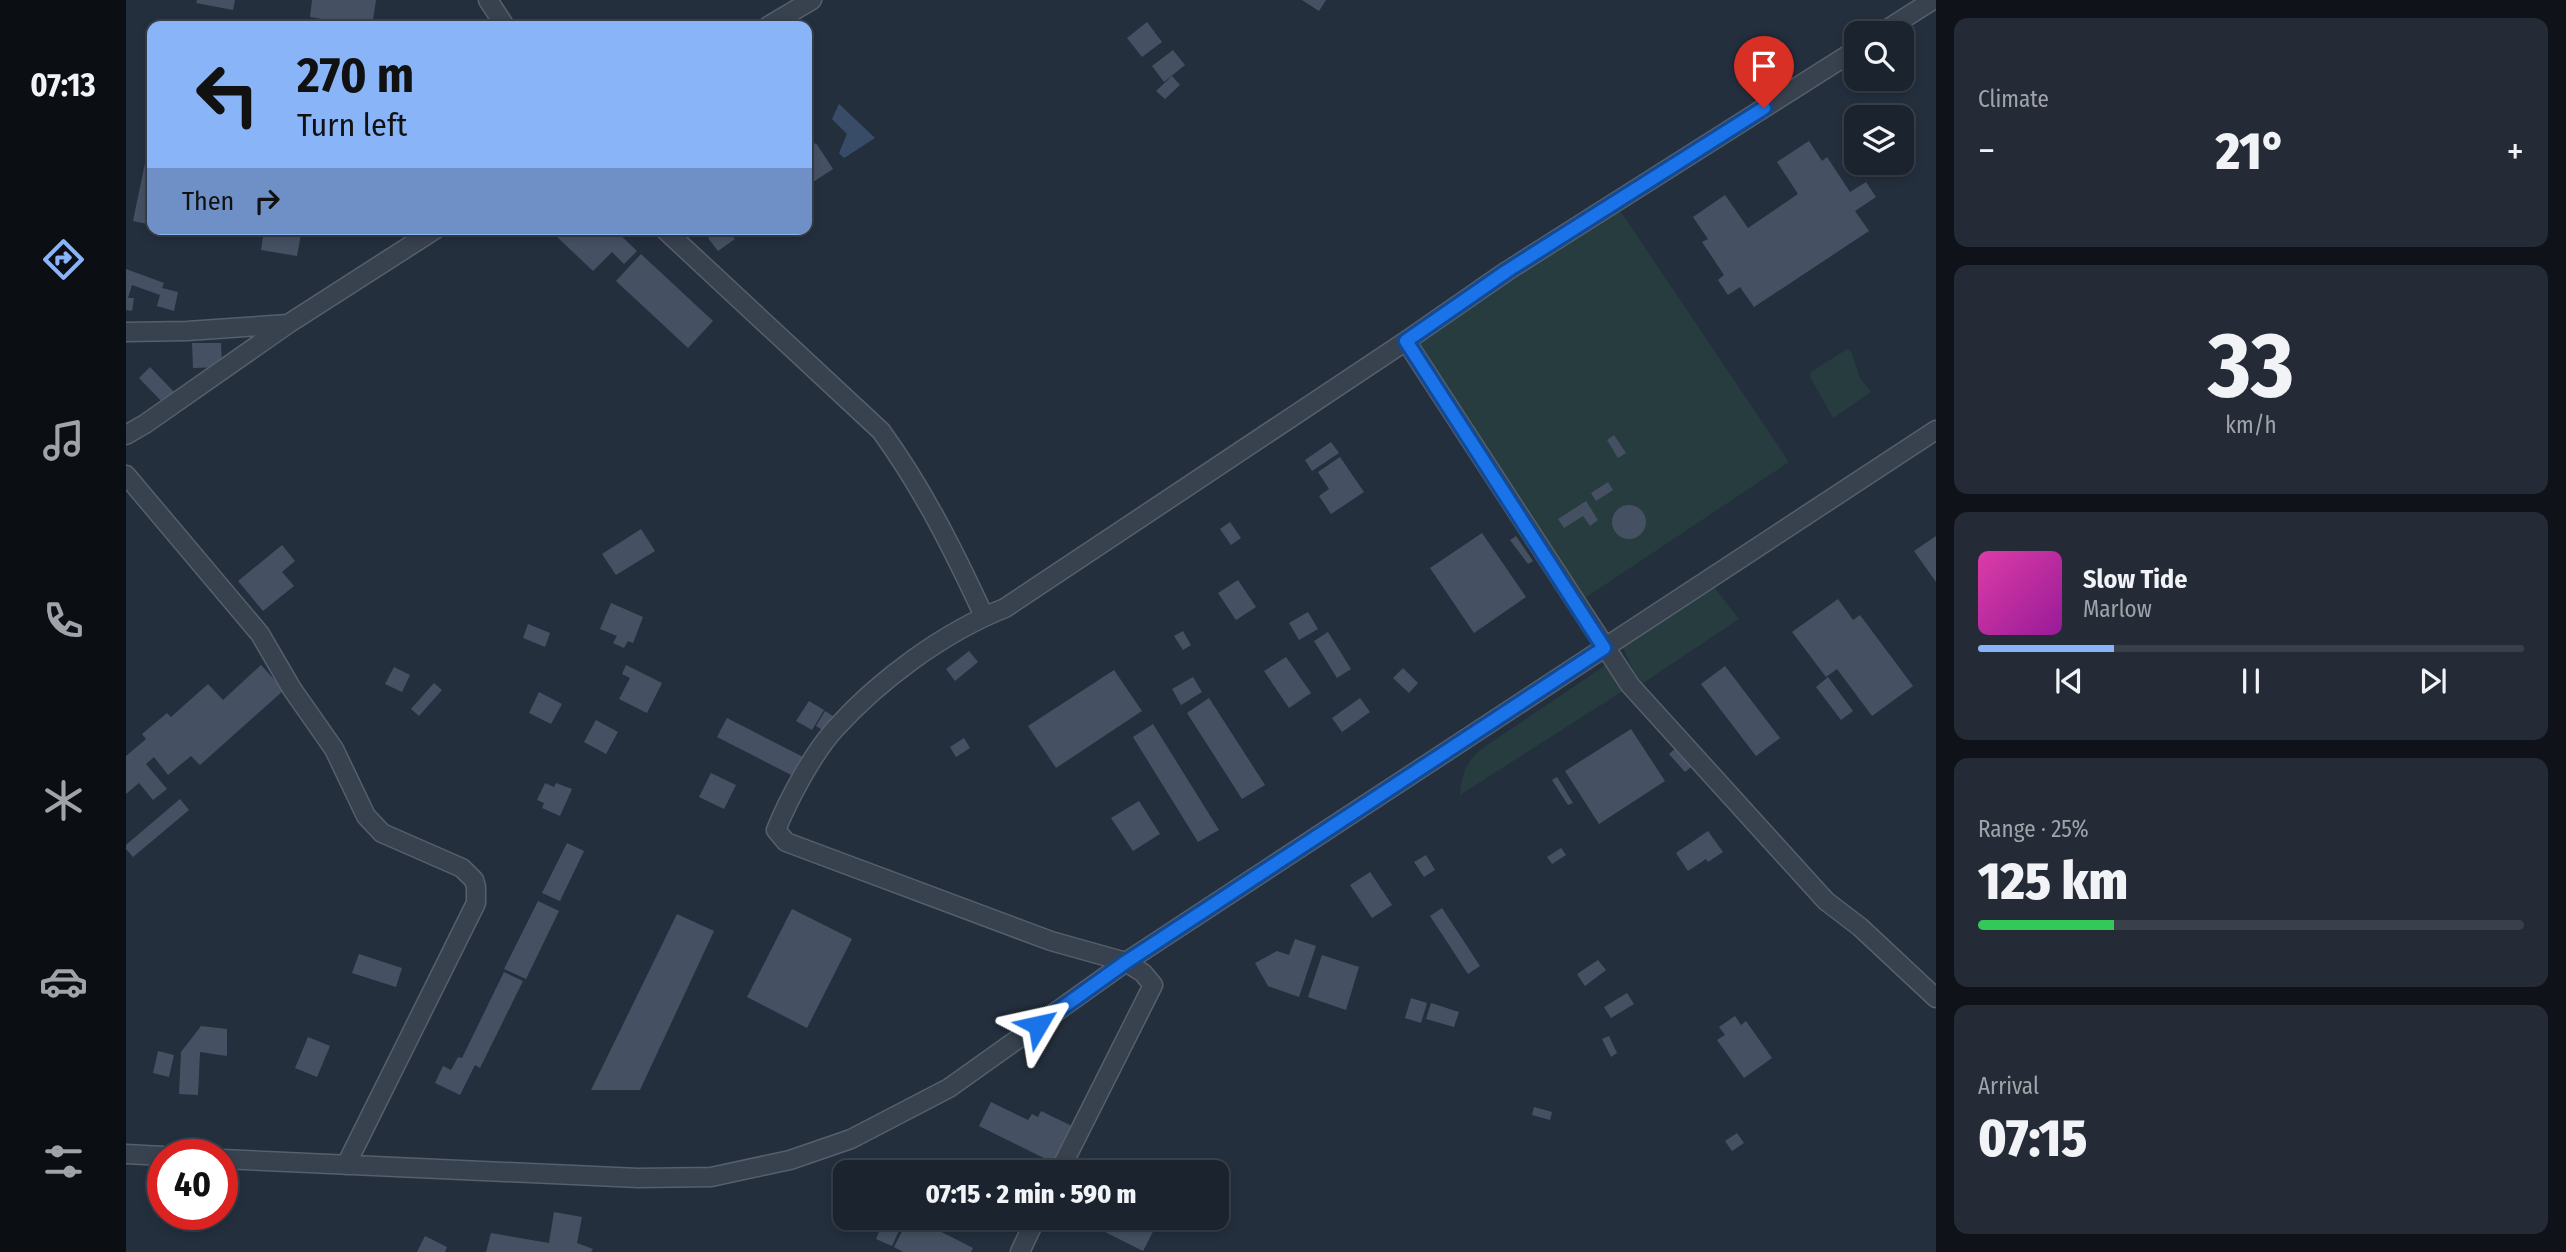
<!DOCTYPE html>
<html lang="en">
<head>
<meta charset="utf-8">
<style>
	body { margin:0; font-family:"Fira Sans Condensed",sans-serif; background:#242b36; color:#f1f3f6; height:100vh; display:flex; flex-direction:column; font-size:26px; white-space:nowrap }
	* { box-sizing:border-box; margin:0 }
	p { font-size:23px; color:#a0a4aa }
	.icon { flex:none; width:38px; height:38px; fill:none; stroke:currentColor; stroke-width:2; stroke-linecap:round; stroke-linejoin:round }
	.map { position:relative; flex:1; overflow:hidden }
	.details { display:flex; flex-direction:column; gap:18px; padding:18px; background:#0f1319; width:630px }
	.details>* { flex:none }
	.banner { position:absolute; left:21px; top:21px; width:665px; height:214px; border-radius:14px; box-shadow:0 4px 10px #0003,0 0 0 2px #39404a; background:#8ab4f8; color:#111; overflow:hidden }
	.controls { position:absolute; left:1718px; top:21px; display:grid; gap:14px }
	.controls a { display:grid; place-items:center; width:70px; height:70px; border-radius:14px; background:#1b232e; box-shadow:0 4px 10px #0003,0 0 0 2px #39404a; font-size:35px }
	.speed { position:absolute; left:21px; top:1139px; display:flex; gap:14px; font-size:35px; font-weight:700; text-align:center }
	.speed>* { display:grid; place-content:center; width:91px; height:91px; border-radius:50%; background:#1b232e; box-shadow:0 4px 10px #0003,0 0 0 2px #39404a; line-height:1 }
	.speed .limit { border:10px solid #d22; background:#fff; color:#111 }
	.pin { position:absolute; display:grid; place-items:center; width:60px; height:60px; color:#fff; margin:-72px -30px; border-radius:50% 50% 50% 0; rotate:-45deg; box-shadow:0 0 7px #0007 }
	.pin .icon { rotate:45deg }
	.me { position:absolute; width:77px; margin:-38px; rotate:54deg; stroke-linejoin:round; filter:drop-shadow(0 0 5px #0008) }
	.turn { display:flex; align-items:center; gap:24px; height:147px; padding:0 35px; font-size:32px }
	.turn .icon { width:91px; height:91px; stroke-width:2.5 }
	.turn b { display:block; font-size:49px; line-height:60px }
	.then { display:flex; align-items:center; height:66px; padding:0 35px; background:#0003; gap:14px; font-size:26px }
	.big { font-size:52px; font-weight:800; line-height:1.1 }
	.details .tile { flex:1; display:flex; flex-direction:column; justify-content:center; gap:10px; min-width:0; padding:0 24px; border-radius:14px; background:#242b36 }
	.details .dial { align-items:center; gap:0 }
	.dial b { font-size:91px; line-height:1 }
	.song { display:flex; align-items:center; gap:21px }
	.cover { width:84px; height:84px; border-radius:10px; background:linear-gradient(135deg,hsl(320 70% 55%),hsl(300 70% 35%)) }
	.played { height:7px; border-radius:4px; background:linear-gradient(90deg,#8ab4f8 25%,#39404a 25%) }
	.keys { display:flex; justify-content:space-around; direction:ltr }
	.heat { display:flex; justify-content:space-between; align-items:center; font-size:38px; direction:ltr }
	.charge { height:10px; border-radius:5px; background:linear-gradient(90deg,#34c759 25%,#39404a 0) }
	.trip { position:absolute; left:707px; top:1160px; width:396px; height:70px; border-radius:14px; background:#1b232e; box-shadow:0 4px 10px #0003,0 0 0 2px #39404a; font-weight:800; line-height:70px; text-align:center }
	main { display:flex; flex:1; min-height:0 }
	.dock { display:flex; flex-direction:column; width:126px; justify-content:space-around; align-items:center; background:#0b0e12; color:#a0a4aa }
	.dock .icon { width:49px; height:49px }
	.dock .selected { color:#8ab4f8 }
	.dock b { font-size:32px; color:#f1f3f6 }
	.map>svg:first-child { display:block }
</style>
</head>
<body>
<main>
<nav class="dock">
<b>07:13</b>
<svg class="icon selected" aria-label="directions" viewBox="0 0 24 24"><path d="M12 3l9 9-9 9-9-9zM9 14v-3h6M13 9l2 2-2 2"/></svg>
<svg class="icon" aria-label="music" viewBox="0 0 24 24"><path d="M9 18V5l10-2v13"/><circle cx="6" cy="18" r="3"/><circle cx="16" cy="16" r="3"/></svg>
<svg class="icon" aria-label="phone" viewBox="0 0 24 24"><path d="M5 4h4l2 5-3 2q2 4 5 5l2-3 5 2v4C11 20 4 13 5 4z"/></svg>
<svg class="icon" aria-label="climate" viewBox="0 0 24 24"><path d="M12 3v18M4 7l16 10M4 17L20 7"/></svg>
<svg class="icon" aria-label="car" viewBox="0 0 24 24"><path d="M5 17H2v-5l4-1 3-4h7l3 4 3 1v5h-3M9 17h6M6 11h13"/><circle cx="7" cy="17" r="2"/><circle cx="17" cy="17" r="2"/></svg>
<svg class="icon" aria-label="filters" viewBox="0 0 24 24"><path d="M4 7h16M4 17h16"/><circle cx="9" cy="7" r="2"/><circle cx="15" cy="17" r="2"/></svg>
</nav>
<div class="map">
<svg width="1810" height="1252" viewBox="0 0 1810 1252">
	<rect width="100%" height="100%" fill="#242f3e"/>
	<path fill="#263c3f" d="M 1493,209 L 1663,462 L 1453,602 L 1286,342 Z
		M 1721,349 L 1725,351 L 1734,378 L 1745,392 L 1707,418 L 1684,377 L 1685,372 Z
		M 1588,587 L 1613,619 L 1514,685 C 1506,671 1505,661 1496,647 Z
		M 1480,665 L 1490,667 L 1503,687 L 1334,795 C 1335,775 1340,763 1354,750 Z"/>
	<path fill="#394c67" d="M 713,104 L 749,138 L 718,158 L 713,153 L 721,134 L 706,119 Z"/>
	<path fill="#455162" d="M 71,0 L 109,0 L 107,10 L 70,3 Z
		M 186,0 L 250,0 L 246,26 L 218,26 L 219,23 L 184,17 Z
		M 1176,0 L 1200,0 L 1193,11 Z
		M 1021,22 L 1036,42 L 1016,57 L 1001,38 Z
		M 1047,50 L 1059,65 L 1038,82 L 1026,66 Z
		M 1046,76 L 1054,85 L 1039,99 L 1030,91 Z
		M 1683,141 L 1696,161 L 1701,157 L 1724,192 L 1740,182 L 1750,197 L 1729,211 L 1743,231 L 1628,307 L 1614,287 L 1602,295 L 1592,280 L 1598,275 L 1576,242 L 1582,239 L 1567,217 L 1599,195 L 1622,228 L 1672,194 L 1651,162 Z
		M 690,143 L 707,169 L 681,186 L 681,149 Z
		M 19,163 L 26,165 L 26,225 L 7,221 Z
		M 138,229 L 176,229 L 171,256 L 135,250 Z
		M 434,229 L 488,229 L 511,251 L 498,264 L 486,252 L 467,271 L 429,235 Z
		M 594,229 L 601,229 L 609,239 L 592,251 L 582,238 Z
		M 515,254 L 587,321 L 562,348 L 490,281 Z
		M 0,269 L 38,283 L 36,288 L 52,292 L 48,311 L 31,306 L 34,295 L 6,285 L 2,298 L 8,298 L 6,311 L 0,310 Z
		M 66,343 L 95,343 L 96,367 L 67,368 Z
		M 24,367 L 51,395 L 40,406 L 13,378 Z
		M 1488,435 L 1500,453 L 1492,458 L 1481,440 Z
		M 1205,442 L 1213,453 L 1186,471 L 1179,460 Z
		M 1214,457 L 1238,492 L 1205,514 L 1193,496 L 1203,489 L 1192,472 Z
		M 1482,482 L 1487,490 L 1470,501 L 1465,493 Z
		M 1460,501 L 1472,520 L 1464,526 L 1457,516 L 1438,528 L 1432,519 Z
		M1486 522a17 17 0 1 1 34 0a17 17 0 1 1-34 0Z
		M 1104,522 L 1115,538 L 1105,545 L 1094,529 Z
		M 515,529 L 529,551 L 490,575 L 476,554 Z
		M 1356,533 L 1400,597 L 1348,633 L 1304,568 Z
		M 1390,536 L 1407,561 L 1402,564 L 1384,540 Z
		M 1810,536 L 1810,582 L 1788,551 Z
		M 156,545 L 169,561 L 156,572 L 168,586 L 137,611 L 112,581 Z
		M 1112,580 L 1130,607 L 1110,620 L 1092,593 Z
		M 1712,599 L 1727,620 L 1734,615 L 1787,686 L 1746,716 L 1711,669 L 1700,677 L 1666,632 Z
		M 485,603 L 517,617 L 507,643 L 502,641 L 498,648 L 487,643 L 491,636 L 474,629 Z
		M 1182,612 L 1192,629 L 1173,640 L 1163,623 Z
		M 402,624 L 424,633 L 419,647 L 397,638 Z
		M 1057,631 L 1065,645 L 1057,650 L 1048,636 Z
		M 1202,632 L 1225,669 L 1211,678 L 1188,641 Z
		M 843,651 L 852,662 L 829,681 L 820,669 Z
		M 1160,657 L 1185,693 L 1163,708 L 1138,671 Z
		M 135,665 L 158,690 L 74,765 L 65,756 L 42,775 L 28,757 L 20,764 L 41,789 L 27,800 L 13,783 L 0,794 L 0,756 L 20,739 L 16,734 L 41,713 L 45,717 L 82,684 L 97,700 Z
		M 500,665 L 536,683 L 521,713 L 493,699 L 504,678 L 496,674 Z
		M 1599,666 L 1654,738 L 1630,756 L 1575,684 Z
		M 268,667 L 284,675 L 276,692 L 259,684 Z
		M 1277,668 L 1292,683 L 1283,693 L 1267,678 Z
		M 988,670 L 1016,711 L 930,768 L 902,726 Z
		M 1067,677 L 1076,692 L 1055,705 L 1046,689 Z
		M 1702,677 L 1727,711 L 1715,720 L 1690,687 Z
		M 308,683 L 316,690 L 293,716 L 285,709 Z
		M 413,692 L 436,704 L 425,724 L 403,713 Z
		M 1083,698 L 1139,785 L 1116,799 L 1061,713 Z
		M 1234,698 L 1244,712 L 1216,732 L 1206,718 Z
		M 683,701 L 698,710 L 686,730 L 670,721 Z
		M 699,711 L 710,718 L 700,732 L 690,726 Z
		M 601,718 L 683,760 L 671,778 L 591,737 Z
		M 470,720 L 492,732 L 480,754 L 458,742 Z
		M 1027,724 L 1093,830 L 1072,842 L 1007,737 Z
		M 1505,729 L 1539,781 L 1473,824 L 1439,771 Z
		M 838,738 L 844,748 L 830,757 L 824,747 Z
		M 1555,744 L 1571,762 L 1559,772 L 1543,754 Z
		M 585,773 L 610,785 L 598,809 L 573,797 Z
		M 1431,777 L 1447,803 L 1442,805 L 1426,780 Z
		M 419,783 L 428,787 L 430,783 L 446,789 L 434,816 L 416,808 L 418,803 L 411,800 Z
		M 54,799 L 63,810 L 7,857 L 0,849 L 0,845 Z
		M 1013,801 L 1034,834 L 1007,851 L 985,818 Z
		M 1582,831 L 1597,852 L 1582,862 L 1580,859 L 1562,871 L 1550,853 Z
		M 441,843 L 458,851 L 434,901 L 416,893 Z
		M 1435,848 L 1440,855 L 1426,864 L 1421,857 Z
		M 1300,855 L 1309,870 L 1298,877 L 1288,862 Z
		M 1244,872 L 1266,905 L 1246,918 L 1224,885 Z
		M 412,901 L 433,911 L 400,979 L 378,969 Z
		M 1316,908 L 1354,966 L 1342,974 L 1304,916 Z
		M 666,909 L 726,939 L 681,1028 L 621,997 Z
		M 551,914 L 588,931 L 514,1090 L 465,1090 Z
		M 1169,939 L 1190,946 L 1173,997 L 1142,986 L 1129,963 L 1151,951 L 1163,955 Z
		M 233,954 L 276,968 L 270,987 L 226,973 Z
		M 1196,955 L 1233,967 L 1220,1010 L 1182,997 Z
		M 1472,960 L 1480,970 L 1459,986 L 1451,974 Z
		M 378,972 L 397,981 L 354,1068 L 349,1065 L 334,1095 L 309,1083 L 317,1066 L 325,1070 L 332,1057 L 336,1058 Z
		M 1501,993 L 1508,1004 L 1485,1018 L 1478,1007 Z
		M 1285,998 L 1301,1003 L 1295,1023 L 1279,1018 Z
		M 1305,1003 L 1333,1012 L 1328,1027 L 1300,1019 Z
		M 1609,1016 L 1615,1025 L 1620,1021 L 1646,1058 L 1618,1078 L 1591,1040 L 1599,1035 L 1593,1027 Z
		M 75,1026 L 101,1029 L 101,1056 L 74,1052 L 72,1095 L 53,1094 L 55,1052 Z
		M 1483,1036 L 1491,1053 L 1485,1057 L 1476,1039 Z
		M 182,1037 L 204,1046 L 191,1077 L 169,1068 Z
		M 32,1051 L 48,1055 L 43,1077 L 27,1073 Z
		M 865,1102 L 902,1120 L 906,1114 L 912,1117 L 915,1111 L 948,1127 L 930,1164 L 853,1126 Z
		M 1408,1107 L 1426,1112 L 1424,1120 L 1406,1115 Z
		M 1611,1133 L 1618,1143 L 1606,1151 L 1599,1141 Z
		M 428,1212 L 456,1217 L 451,1243 L 467,1249 L 465,1252 L 360,1252 L 365,1233 L 423,1243 Z
		M 759,1218 L 776,1224 L 766,1246 L 750,1239 Z
		M 783,1218 L 788,1218 L 847,1248 L 845,1252 L 777,1252 L 768,1247 Z
		M 956,1218 L 1034,1218 L 1017,1251 L 955,1220 Z
		M 299,1236 L 321,1247 L 319,1252 L 291,1252 Z"/>
	<g fill="none" stroke-linecap="round" stroke-linejoin="round">
		<g stroke="#565f6c" stroke-width="21">
			<path id="minor" d="M 362,0 L 379,26
				M 642,26 L 686,0
				M 1755,33 L 1807,0
				M 538,229 L 755,431 C 797,489 828,551 858,616
				M 0,332 L 61,331 L 162,324 L 310,229
				M 1280,341 L 1504,685 L 1700,901 L 1734,927 L 1810,998
				M 0,435 L 19,424 L 162,324
				M 0,475 L 134,634 L 166,689 L 208,749 L 240,816 L 256,833 L 336,868 L 348,880 L 350,887 L 350,903 L 220,1165
				M 0,1154 L 37,1156
				M 96,1159 L 512,1178 L 585,1177 L 664,1160 L 725,1139 L 823,1088 L 1000,962 L 1810,430
				M 933,1172 L 1027,985 L 1017,973 L 1000,962 L 925,941 L 660,842 L 650,830 C 662,800 687,753 709,729 C 753,680 818,632 879,608 L 1280,341 L 1381,271 L 1731,49
				M 894,1252 L 910,1218"/>
		</g>
		<use href="#minor" stroke="#38414e" stroke-width="18"/>
	</g>
	<g fill="none" stroke-linecap="round" stroke-linejoin="round">
		<g stroke="#114b97" stroke-width="18">
			<path id="route" d="M 912,1025 L 1000,962 L 1478,648 L 1280,341 L 1381,271 L 1638,108"/>
		</g>
		<use href="#route" stroke="#1a73e8" stroke-width="12"/>
	</g>
</svg>
<div class="controls">
<a><svg class="icon" aria-label="search" viewBox="0 0 24 24"><circle cx="10" cy="10" r="6"/><path d="M15 15l6 6"/></svg></a>
<a><svg class="icon" aria-label="layers" viewBox="0 0 24 24"><path d="M12 4l9 5-9 5-9-5zM3 14l9 5 9-5"/></svg></a>
</div>
<div class="speed"><div class="limit">40</div></div>
<div class="pin" style="left:1638px;top:108px;background:#d93025"><svg class="icon" aria-label="arrive" viewBox="0 0 24 24"><path d="M6 21V4h12l-3 4 3 4H6"/></svg></div>
<svg class="me" style="left:912px;top:1025px" viewBox="-20 -20 40 40"><path d="M0-17L14 15 0 8-14 15z" fill="#1a73e8" stroke="#fff" stroke-width="4"/></svg>
<div class="trip">07:15 · 2 min · 590 m</div>
<div class="banner">
<div class="turn"><svg class="icon" aria-label="left" viewBox="0 0 24 24"><path d="M17 20v-9H6M10 6l-5 5 5 5"/></svg><div><b>270 m</b>Turn left</div></div>
<div class="then">Then<svg class="icon" aria-label="right" viewBox="0 0 24 24"><path d="M7 20v-9h11M14 6l5 5-5 5"/></svg></div>
</div>
</div>
<section class="details">
<div class="tile"><p>Climate</p>
<div class="heat"><a>−</a><b class="big">21°</b><a>+</a></div>
</div>
<div class="tile dial"><b>33</b><p>km/h</p></div>
<div class="tile">
<div class="song"><i class="cover"></i><div><b>Slow Tide</b><p>Marlow</p></div></div>
<div class="played"></div>
<div class="keys"><svg class="icon" aria-label="previous" viewBox="0 0 24 24"><path d="M18 5L8 12l10 7zM5 5v14"/></svg><svg class="icon" aria-label="pause" viewBox="0 0 24 24"><path d="M8 5v14M16 5v14"/></svg><svg class="icon" aria-label="next" viewBox="0 0 24 24"><path d="M6 5l10 7-10 7zM19 5v14"/></svg></div>
</div>
<div class="tile"><p>Range · 25%</p><b class="big">125 km</b><div class="charge"></div></div>
<div class="tile"><p>Arrival</p><b class="big">07:15</b></div>
</section>
</main>
</body>
</html>
